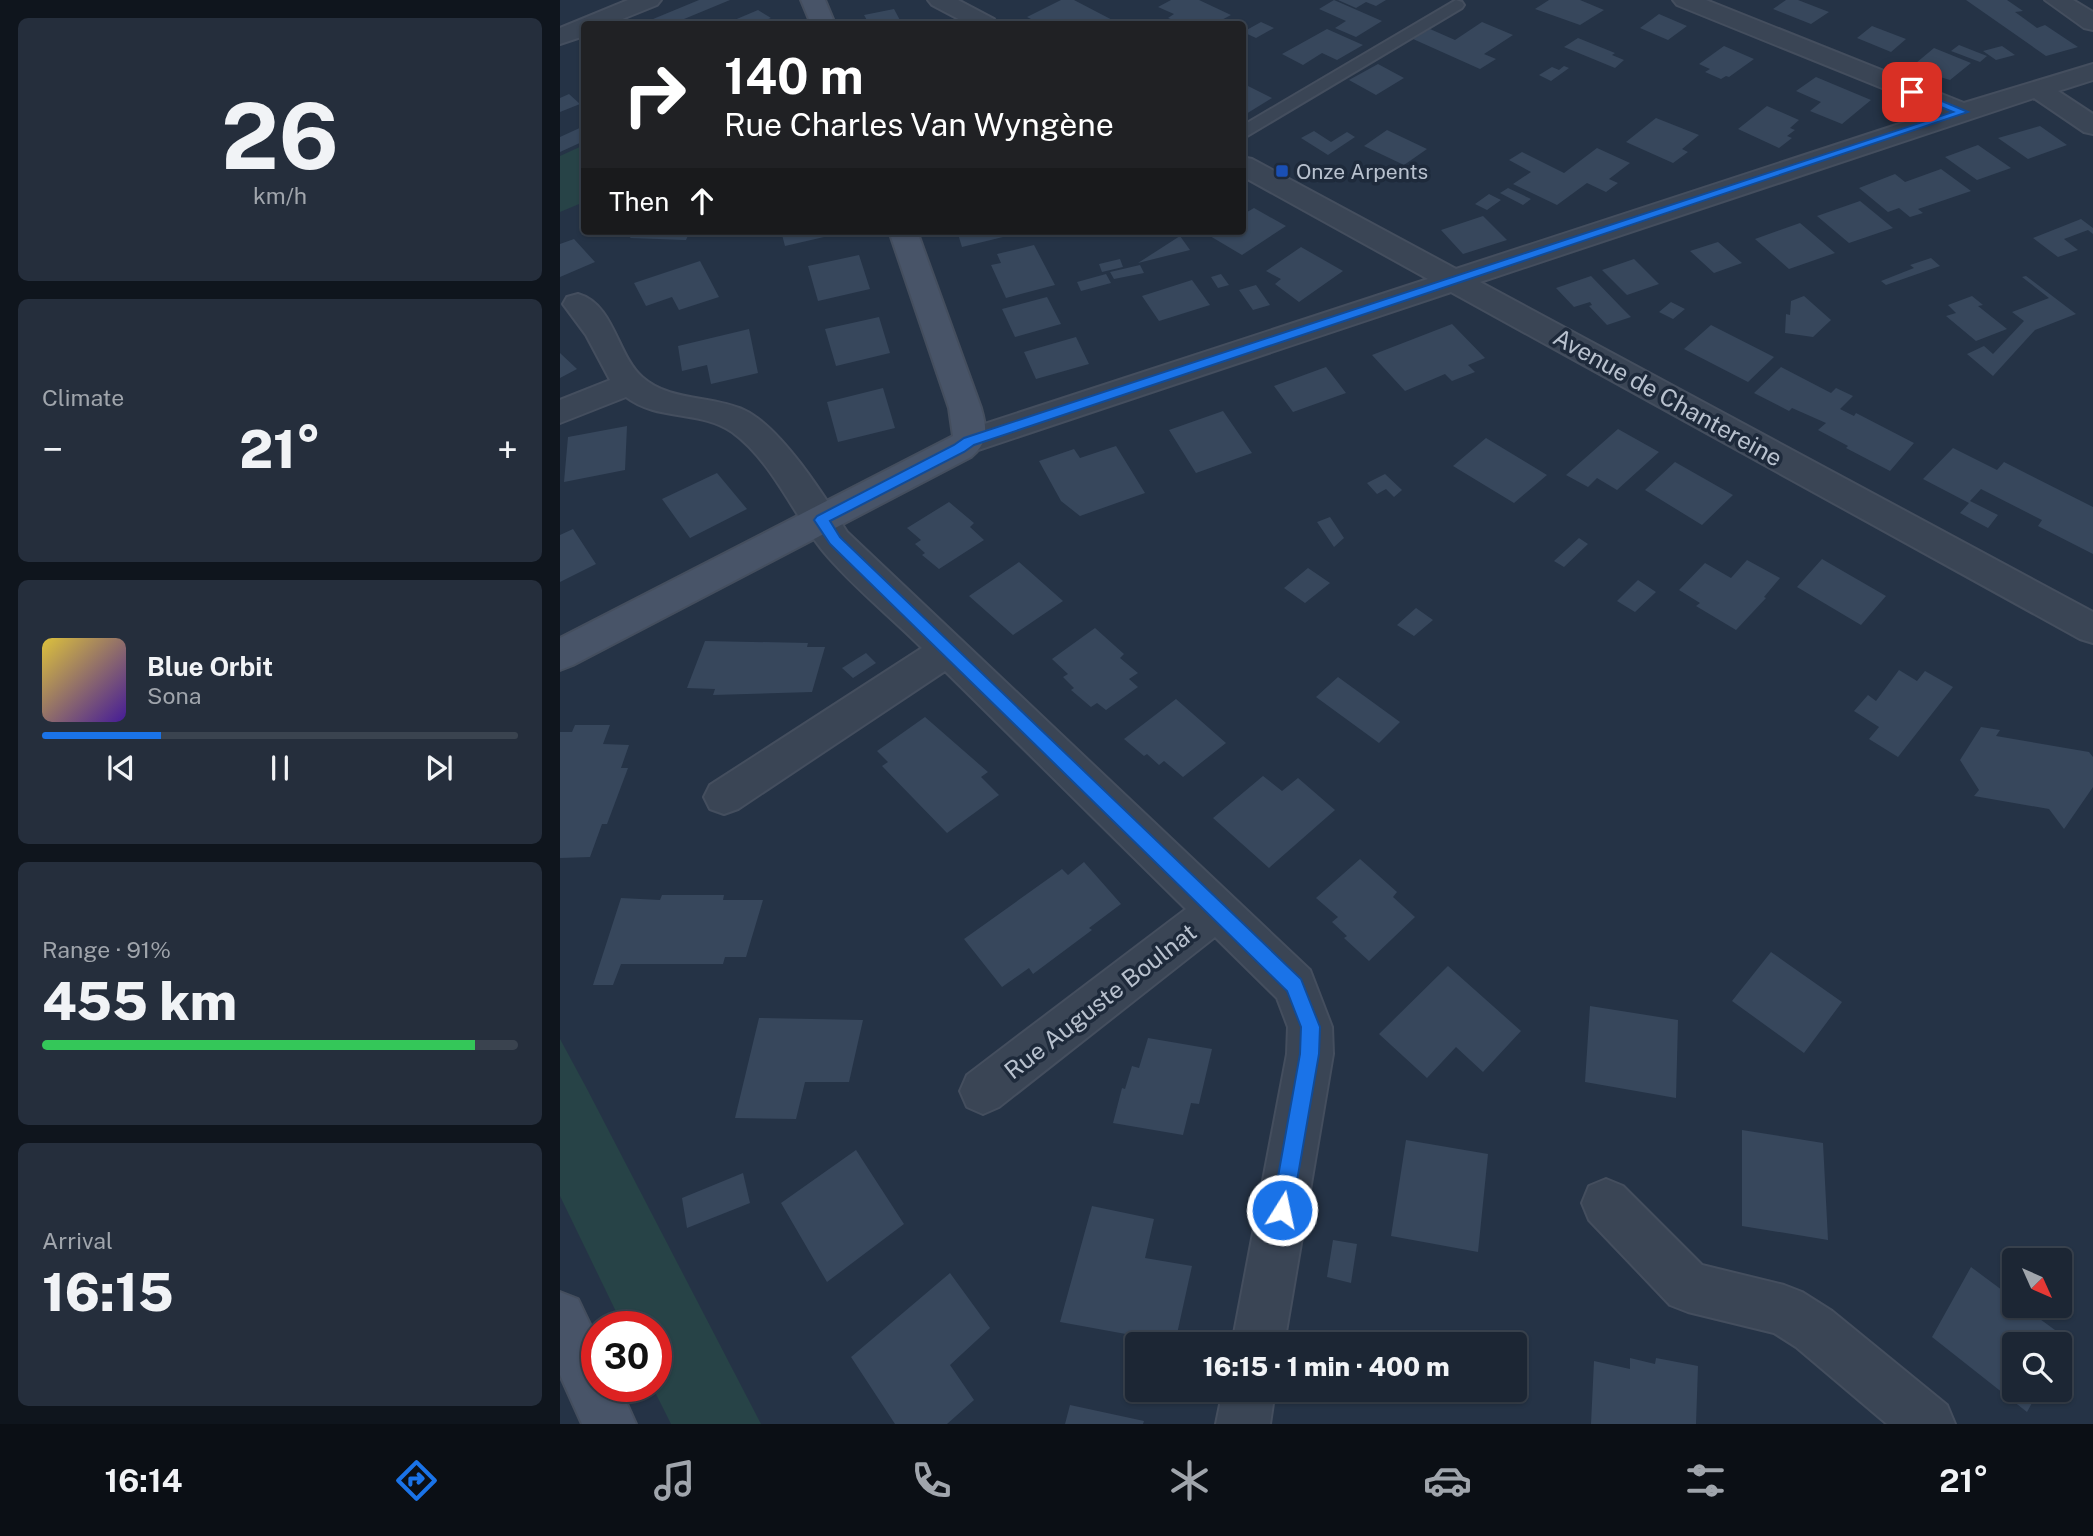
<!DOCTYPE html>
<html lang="en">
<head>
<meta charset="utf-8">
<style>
	body { margin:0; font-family:"Public Sans",sans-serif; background:#252e3c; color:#f1f3f6; height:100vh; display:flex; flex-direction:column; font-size:26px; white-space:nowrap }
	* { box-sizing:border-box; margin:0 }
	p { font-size:23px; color:#a0a5ac }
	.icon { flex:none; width:38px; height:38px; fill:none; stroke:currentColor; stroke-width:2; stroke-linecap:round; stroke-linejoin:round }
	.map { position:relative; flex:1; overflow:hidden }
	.sheet { display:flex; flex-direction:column; gap:18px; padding:18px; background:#0f151d; width:560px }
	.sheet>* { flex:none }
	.banner { position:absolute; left:21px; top:21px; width:665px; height:214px; border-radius:7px; box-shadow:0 2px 5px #0004,0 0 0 2px #3a434f; background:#202124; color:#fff; overflow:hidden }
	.needle { width:46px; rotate:135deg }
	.fabs { position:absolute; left:1442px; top:1248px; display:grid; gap:14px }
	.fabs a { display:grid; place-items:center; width:70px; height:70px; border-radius:7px; background:#1c2634; box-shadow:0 2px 5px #0004,0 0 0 2px #3a434f; font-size:35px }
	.speed { position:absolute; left:21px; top:1311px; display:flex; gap:14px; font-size:35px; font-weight:700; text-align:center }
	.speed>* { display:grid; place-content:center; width:91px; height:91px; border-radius:50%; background:#1c2634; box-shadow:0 2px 5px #0004,0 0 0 2px #3a434f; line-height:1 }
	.speed .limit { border:10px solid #d22; background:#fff; color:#111 }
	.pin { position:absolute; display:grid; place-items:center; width:60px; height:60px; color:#fff; margin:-30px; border-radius:14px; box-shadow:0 4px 10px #0006 }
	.me { position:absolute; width:77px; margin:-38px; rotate:10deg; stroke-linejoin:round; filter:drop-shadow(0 0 5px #0008) }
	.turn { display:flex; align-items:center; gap:24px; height:147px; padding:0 28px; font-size:32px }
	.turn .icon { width:91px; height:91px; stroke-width:2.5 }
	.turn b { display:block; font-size:49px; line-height:60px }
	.then { display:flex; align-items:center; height:66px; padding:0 28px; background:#0003; gap:14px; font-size:26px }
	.big { font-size:52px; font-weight:800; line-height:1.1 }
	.sheet .widget { flex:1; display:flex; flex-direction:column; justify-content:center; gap:10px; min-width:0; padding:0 24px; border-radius:10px; background:#252e3c }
	.sheet .dial { align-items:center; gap:0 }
	.dial b { font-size:91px; line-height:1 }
	.song { display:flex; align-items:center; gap:21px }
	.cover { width:84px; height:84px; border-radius:10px; background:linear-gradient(135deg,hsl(50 70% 55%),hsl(260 70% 35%)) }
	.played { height:7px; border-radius:4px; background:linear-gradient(90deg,#1a73e8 25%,#3a434f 25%) }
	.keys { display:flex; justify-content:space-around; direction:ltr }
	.heat { display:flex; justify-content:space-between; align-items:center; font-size:38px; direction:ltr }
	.charge { height:10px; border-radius:5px; background:linear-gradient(90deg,#34c759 91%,#3a434f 0) }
	.trip { position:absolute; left:565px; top:1332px; width:402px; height:70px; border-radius:7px; background:#1c2634; box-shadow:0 2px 5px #0004,0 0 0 2px #3a434f; font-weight:800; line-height:70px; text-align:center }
	.menu { display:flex; height:112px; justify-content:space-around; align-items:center; background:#0b0f15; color:#a0a5ac }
	.menu .icon { width:49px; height:49px }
	.menu .current { color:#1a73e8 }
	.menu b { font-size:32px; color:#f1f3f6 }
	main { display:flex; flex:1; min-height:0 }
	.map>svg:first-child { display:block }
</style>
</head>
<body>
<main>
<section class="sheet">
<div class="widget dial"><b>26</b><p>km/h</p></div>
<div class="widget"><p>Climate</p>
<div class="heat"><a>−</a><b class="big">21°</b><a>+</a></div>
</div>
<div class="widget">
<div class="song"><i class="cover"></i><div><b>Blue Orbit</b><p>Sona</p></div></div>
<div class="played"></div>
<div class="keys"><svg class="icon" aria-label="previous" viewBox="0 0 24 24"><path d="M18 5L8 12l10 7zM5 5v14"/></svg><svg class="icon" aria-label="pause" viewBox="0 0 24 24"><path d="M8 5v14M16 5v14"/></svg><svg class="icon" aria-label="next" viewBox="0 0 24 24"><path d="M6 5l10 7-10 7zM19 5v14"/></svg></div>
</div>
<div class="widget"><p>Range · 91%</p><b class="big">455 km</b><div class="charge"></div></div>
<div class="widget"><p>Arrival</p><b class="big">16:15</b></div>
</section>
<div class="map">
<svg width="1533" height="1424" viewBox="0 0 1533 1424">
	<rect width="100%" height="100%" fill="#253346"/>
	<path fill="#274347" d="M 24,145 L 24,202 L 0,212 L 0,156 Z
		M 0,1039 L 27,1089 L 201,1424 L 111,1424 L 92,1386 L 96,1386 L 96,1326 L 63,1326 L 0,1196 Z"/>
	<path fill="#37475c" d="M 139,0 L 170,0 L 112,24 L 81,24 Z
		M 501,0 L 514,0 L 560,24 L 481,24 L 467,17 Z
		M 611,0 L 639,0 L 671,15 L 654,24 L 623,24 L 608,18 L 614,14 L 598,7 Z
		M 774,0 L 822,21 L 796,37 L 775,28 L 786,21 L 759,9 Z
		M 778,0 L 826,0 L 816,6 L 806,2 L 796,8 Z
		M 989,0 L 1020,0 L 1044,10 L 1020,25 L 975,9 Z
		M 1226,0 L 1238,0 L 1269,12 L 1251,24 L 1213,9 Z
		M 1406,0 L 1447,0 L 1463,11 L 1455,12 L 1477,28 L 1485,25 L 1518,47 L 1486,56 Z
		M 334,9 L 342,24 L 309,24 L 304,15 Z
		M 198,10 L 211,18 L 196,24 L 165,24 Z
		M 1099,14 L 1127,26 L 1108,40 L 1080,28 Z
		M 701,22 L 714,28 L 696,38 L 683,32 Z
		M 922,22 L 953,35 L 924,54 L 936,59 L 920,69 L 853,39 L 870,29 L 895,40 Z
		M 1312,26 L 1346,39 L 1331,52 L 1297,38 Z
		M 767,29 L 803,45 L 777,60 L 762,53 L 743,65 L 722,54 Z
		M 1018,38 L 1055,53 L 1052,55 L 1064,60 L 1055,68 L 1004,47 Z
		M 1399,45 L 1427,56 L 1420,62 L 1391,51 Z
		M 1164,46 L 1194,59 L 1169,77 L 1166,76 L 1161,79 L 1145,72 L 1150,69 L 1139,64 Z
		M 1442,46 L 1455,55 L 1436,60 L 1423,51 Z
		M 1374,48 L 1411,63 L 1390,80 L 1350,68 Z
		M 818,64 L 844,78 L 816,95 L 789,80 Z
		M 1004,66 L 1009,68 L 991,81 L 979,75 L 992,67 L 999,70 Z
		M 1256,77 L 1311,100 L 1282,124 L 1250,111 L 1261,102 L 1236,91 Z
		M 682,83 L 712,98 L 686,114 L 682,112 Z
		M 9,94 L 20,104 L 0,112 L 0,98 Z
		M 1207,106 L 1239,120 L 1230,128 L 1235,130 L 1227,136 L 1232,138 L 1219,148 L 1178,129 Z
		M 1096,118 L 1139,135 L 1122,149 L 1128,152 L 1113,163 L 1066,142 Z
		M 24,126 L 24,141 L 0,152 L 0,137 Z
		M 1480,126 L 1507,145 L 1468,159 L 1438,138 Z
		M 827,130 L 867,149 L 844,165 L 804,146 Z
		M 754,131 L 771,142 L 787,132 L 795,137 L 768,155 L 741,138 Z
		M 1418,145 L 1451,168 L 1417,180 L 1385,157 Z
		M 1037,148 L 1070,163 L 1049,179 L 1058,183 L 1046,192 L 1027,183 L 997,205 L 953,184 L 971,172 L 949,160 L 962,152 L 1004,173 Z
		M 1381,169 L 1411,191 L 1358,209 L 1363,213 L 1350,217 L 1339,208 L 1328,212 L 1299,188 L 1335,174 L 1345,182 Z
		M 948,188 L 971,199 L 963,205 L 940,193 Z
		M 929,194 L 941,200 L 927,210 L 915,204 Z
		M 1300,201 L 1333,228 L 1289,243 L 1257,216 Z
		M 694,208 L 726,226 L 682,255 L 650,236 L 657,231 L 682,231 L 682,215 Z
		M 923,216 L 947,240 L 903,254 L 881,230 Z
		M 1521,219 L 1533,228 L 1533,234 L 1528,230 L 1504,239 L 1518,250 L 1498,257 L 1473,238 Z
		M 1240,223 L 1275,253 L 1229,269 L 1195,239 Z
		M 74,231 L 130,231 L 126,240 L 70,238 Z
		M 221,231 L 262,231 L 264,237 L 225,246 Z
		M 397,231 L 440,231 L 443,237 L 402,247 Z
		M 620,236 L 630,250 L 578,263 Z
		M 14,239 L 35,262 L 0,277 L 0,244 Z
		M 1158,242 L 1182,263 L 1154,273 L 1130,251 Z
		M 474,245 L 495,285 L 446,298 L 431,265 L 441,263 L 437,254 Z
		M 741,247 L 783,271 L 739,302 L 715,284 L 721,279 L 706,271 Z
		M 299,255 L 310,289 L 258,301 L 248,266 Z
		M 1371,258 L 1380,266 L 1326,285 L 1321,281 L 1354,268 L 1350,265 Z
		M 560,259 L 563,267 L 542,272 L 539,264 Z
		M 1074,259 L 1099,284 L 1067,295 L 1042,270 Z
		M 140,261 L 159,297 L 119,310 L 112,297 L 86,306 L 74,283 Z
		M 580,265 L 584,273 L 554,279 L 550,272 Z
		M 546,274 L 551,283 L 521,291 L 517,282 Z
		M 661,274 L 669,285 L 658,288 L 651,277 Z
		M 1031,276 L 1061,307 L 1071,317 L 1047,325 L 1029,306 L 1032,305 L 1030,302 L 1014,307 L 996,288 Z
		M 1466,276 L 1516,314 L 1475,330 L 1433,376 L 1407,354 L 1424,346 L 1433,354 L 1464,321 L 1452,312 L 1489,298 L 1462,277 Z
		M 632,280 L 650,305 L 599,321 L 582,296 Z
		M 696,285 L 710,305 L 693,310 L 679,290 Z
		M 1244,296 L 1271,320 L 1253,337 L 1225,333 L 1226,314 L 1230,315 L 1231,301 Z
		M 1412,296 L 1423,305 L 1418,306 L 1447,329 L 1416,341 L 1386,316 L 1396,313 L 1388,305 Z
		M 487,297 L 501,324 L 455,337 L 442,309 Z
		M 1111,302 L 1125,309 L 1113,319 L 1099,312 Z
		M 319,317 L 330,353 L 276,366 L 265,329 Z
		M 892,324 L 925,358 L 908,365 L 915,372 L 892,381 L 885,374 L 845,391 L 812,355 Z
		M 1151,325 L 1214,357 L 1188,382 L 1124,349 Z
		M 189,329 L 198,373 L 151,384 L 147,365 L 122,371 L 118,346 Z
		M 516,337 L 529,364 L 476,379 L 464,352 Z
		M 0,353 L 17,369 L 0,378 Z
		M 766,367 L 786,393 L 733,412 L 714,386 Z
		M 1221,367 L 1271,393 L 1276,388 L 1293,396 L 1280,409 L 1294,416 L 1296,413 L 1354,443 L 1330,471 L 1286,448 L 1288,446 L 1258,430 L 1266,423 L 1232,408 L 1229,411 L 1194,393 Z
		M 323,388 L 335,428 L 278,442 L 267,402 Z
		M 663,411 L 692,453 L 636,473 L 609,430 Z
		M 67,426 L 65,470 L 4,482 L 8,437 Z
		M 1058,429 L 1099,452 L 1057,490 L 1037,478 L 1028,487 L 1006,475 Z
		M 926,438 L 987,475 L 954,503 L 893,466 Z
		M 556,446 L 585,493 L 520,516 L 501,501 L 479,461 L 514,449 L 520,458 Z
		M 1393,448 L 1437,470 L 1444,462 L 1533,507 L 1533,554 L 1478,526 L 1482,520 L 1421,489 L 1410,501 L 1438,515 L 1428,528 L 1400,513 L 1409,503 L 1363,479 Z
		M 1115,462 L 1173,495 L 1142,525 L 1085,490 Z
		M 157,473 L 187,509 L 130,538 L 102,499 Z
		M 825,474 L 842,490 L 834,497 L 826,489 L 817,494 L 807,483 Z
		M 389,502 L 414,523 L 410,527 L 424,540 L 379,569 L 362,555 L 365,553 L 355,544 L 361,540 L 347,528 Z
		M 770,517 L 784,538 L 774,547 L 757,522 Z
		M 13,529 L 36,564 L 0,582 L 0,535 Z
		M 1019,538 L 1028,544 L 1004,567 L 994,561 Z
		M 1262,559 L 1326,596 L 1301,625 L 1237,587 Z
		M 1187,560 L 1220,578 L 1204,597 L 1206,598 L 1176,630 L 1136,606 L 1140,603 L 1119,590 L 1145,563 L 1171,578 Z
		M 459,562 L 503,601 L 453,635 L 409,596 Z
		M 748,568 L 770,583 L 745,603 L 724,588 Z
		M 1078,580 L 1096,592 L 1075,612 L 1057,601 Z
		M 856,608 L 873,620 L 854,636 L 837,625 Z
		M 535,628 L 564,654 L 560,658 L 578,673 L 569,679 L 578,687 L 546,710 L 537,703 L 531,707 L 511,690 L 514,688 L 503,677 L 508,674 L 492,659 Z
		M 145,641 L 248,643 L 247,647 L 265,647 L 252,692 L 153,695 L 155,689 L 127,688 Z
		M 306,653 L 316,663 L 293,678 L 282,668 Z
		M 1339,670 L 1357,681 L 1365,671 L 1393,687 L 1338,757 L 1309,739 L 1319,727 L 1294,711 L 1308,695 L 1316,701 Z
		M 778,677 L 840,722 L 819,743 L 756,697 Z
		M 616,699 L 666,743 L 623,777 L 604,761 L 599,765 L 587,754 L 584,756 L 564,739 Z
		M 365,717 L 428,772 L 421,777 L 439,795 L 387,833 L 322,766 L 328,762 L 317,751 Z
		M 15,725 L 50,725 L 43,744 L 69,745 L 61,768 L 68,768 L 47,824 L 42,824 L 30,857 L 0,858 L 0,732 L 12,732 Z
		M 1421,727 L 1440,730 L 1436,736 L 1529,752 L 1533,757 L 1533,787 L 1504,829 L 1489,809 L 1414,796 L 1419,790 L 1400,760 Z
		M 703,776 L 722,791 L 738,778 L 775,810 L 709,868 L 653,818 Z
		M 800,859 L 837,892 L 833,897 L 855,917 L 809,961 L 784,938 L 787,936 L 772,922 L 778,917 L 756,898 Z
		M 524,862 L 561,904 L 529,928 L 532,930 L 473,974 L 469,968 L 442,987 L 404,939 L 502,869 L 508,875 Z
		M 102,895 L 164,895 L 163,900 L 203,900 L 186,957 L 165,957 L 163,964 L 61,964 L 53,985 L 33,985 L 61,898 L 100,900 Z
		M 1211,952 L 1282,1002 L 1244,1053 L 1172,1001 Z
		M 888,966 L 961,1031 L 923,1072 L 896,1047 L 867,1078 L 819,1034 Z
		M 1030,1006 L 1118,1020 L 1116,1098 L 1025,1082 Z
		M 199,1018 L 303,1020 L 289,1082 L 245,1082 L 236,1119 L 175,1118 Z
		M 588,1038 L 652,1049 L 639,1104 L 631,1103 L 623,1135 L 553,1123 L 562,1088 L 565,1089 L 572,1066 L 579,1068 Z
		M 1182,1130 L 1263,1143 L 1268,1240 L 1182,1226 Z
		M 846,1140 L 928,1154 L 918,1252 L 831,1236 Z
		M 296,1150 L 344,1224 L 267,1282 L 221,1203 Z
		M 183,1173 L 190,1203 L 127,1228 L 122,1198 Z
		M 532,1206 L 594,1219 L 585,1258 L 632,1266 L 615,1343 L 500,1322 Z
		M 773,1240 L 797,1244 L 791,1283 L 767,1277 Z
		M 1411,1267 L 1454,1299 L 1454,1306 L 1462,1306 L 1506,1338 L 1500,1350 L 1500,1344 L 1454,1344 L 1454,1390 L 1479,1390 L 1467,1412 L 1372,1337 Z
		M 390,1273 L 430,1328 L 390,1365 L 414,1400 L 387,1424 L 335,1424 L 291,1357 Z
		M 1070,1358 L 1095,1364 L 1096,1358 L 1138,1366 L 1136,1424 L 1031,1424 L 1034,1361 L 1070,1369 Z
		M 510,1405 L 584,1421 L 583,1424 L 505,1424 Z"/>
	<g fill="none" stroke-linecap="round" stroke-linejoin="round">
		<g stroke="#444e5e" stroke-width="4">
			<path id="lane" d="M 896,0 L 902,2 L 904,5 L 902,8 L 682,139 L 682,126 Z"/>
		</g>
		<g stroke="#444e5e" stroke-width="4">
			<path id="street" d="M 68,0 L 101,0 L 97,5 L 50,24 L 24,24 L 24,36 L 0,44 L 0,28 Z
				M 368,0 L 398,0 L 434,19 L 437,24 L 408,24 L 372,5 Z
				M 1113,0 L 1146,0 L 1404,103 L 1533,64 L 1533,80 L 1498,91 L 1533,114 L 1533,134 L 1524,132 L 1474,98 L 920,282 L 1533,612 L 1533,643 L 1520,639 L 891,292 L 421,449 L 409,453 L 397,449 L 393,441 L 397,433 L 868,279 L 682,176 L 682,157 L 692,159 L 896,269 L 1379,111 L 1117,5 Z
				M 1485,0 L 1513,0 L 1533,12 L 1533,30 L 1524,28 Z
				M 18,294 C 54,304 57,355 82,377 C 110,402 151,395 184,410 C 221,427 265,497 287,532 L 750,970 L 772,1027 L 773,1054 L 724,1344 L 672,1344 L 727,1054 L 728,1027 L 717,998 L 655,937 L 439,1107 L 423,1114 L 407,1107 L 400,1091 L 407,1075 L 626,909 L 385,671 L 178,809 L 164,814 L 150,809 L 144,797 L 150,785 L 362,648 C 331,617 290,584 263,551 C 232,513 213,462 172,432 C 141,410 97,421 66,397 L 0,423 L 0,400 L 50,380 L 26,335 L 3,304 L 7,297 Z
				M 1046,1179 L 1063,1186 L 1142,1265 L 1224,1285 L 1242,1292 L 1272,1311 L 1387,1405 L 1395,1424 L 1327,1424 L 1236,1347 L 1214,1333 L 1128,1312 L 1110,1305 L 1029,1220 L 1022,1203 L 1029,1186 Z
				M 663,1390 L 715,1390 L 710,1424 L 656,1424 Z"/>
		</g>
		<g stroke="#444e5e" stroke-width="4">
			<path id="secondary" d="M 241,0 L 265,0 L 275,24 L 251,24 Z
				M 329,231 L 357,231 L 421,408 C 427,429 429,442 411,457 L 13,665 L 0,670 L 0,638 L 393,436 L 389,408 Z
				M 0,1292 L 18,1299 L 37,1339 L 37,1386 L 59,1386 L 76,1424 L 22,1424 L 0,1375 Z"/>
		</g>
		<use href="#lane" fill="#3a4555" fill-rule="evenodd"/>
		<use href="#street" fill="#3a4555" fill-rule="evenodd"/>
		<use href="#secondary" fill="#485468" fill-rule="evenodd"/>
	</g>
	<path fill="#1a73e8" stroke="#114b97" stroke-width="2" d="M 1349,90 L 1356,90 L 1408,112 L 414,445 L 404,452 L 270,521 L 280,537 L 741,979 L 760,1027 L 759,1054 L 732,1210 L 729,1217 L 722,1220 L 715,1217 L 712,1210 L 740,1054 L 741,1027 L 727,991 L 270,544 L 254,520 L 257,516 L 394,445 L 404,438 L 1393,112 L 1349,94 Z"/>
	<rect fill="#1a4fb4" stroke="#1e2a3b" stroke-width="2.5" x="715" y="164" width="14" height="14" rx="3.5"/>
	<g text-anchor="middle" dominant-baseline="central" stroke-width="7" stroke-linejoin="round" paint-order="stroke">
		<g font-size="21" fill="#b8c1ce" stroke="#1e2a3b" text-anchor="start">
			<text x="736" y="171">Onze Arpents</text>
		</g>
		<g font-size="24" fill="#b8c1ce" stroke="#1e2a3b">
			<text transform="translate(1108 397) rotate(29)">Avenue de Chantereine</text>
			<text transform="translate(540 1001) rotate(-38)">Rue Auguste Boulnat</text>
		</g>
	</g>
</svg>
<div class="fabs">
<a><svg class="needle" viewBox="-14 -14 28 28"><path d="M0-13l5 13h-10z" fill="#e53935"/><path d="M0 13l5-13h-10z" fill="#a0a5ac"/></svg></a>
<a><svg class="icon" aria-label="search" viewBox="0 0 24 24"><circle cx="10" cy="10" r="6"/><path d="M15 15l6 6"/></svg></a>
</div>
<div class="speed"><div class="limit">30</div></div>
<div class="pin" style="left:1352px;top:92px;background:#d93025"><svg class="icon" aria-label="arrive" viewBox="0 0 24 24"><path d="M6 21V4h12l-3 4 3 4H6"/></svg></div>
<svg class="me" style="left:722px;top:1210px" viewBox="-20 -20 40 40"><circle r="17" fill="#1a73e8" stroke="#fff" stroke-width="3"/><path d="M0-11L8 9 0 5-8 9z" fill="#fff"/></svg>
<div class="trip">16:15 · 1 min · 400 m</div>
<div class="banner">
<div class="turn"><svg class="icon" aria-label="right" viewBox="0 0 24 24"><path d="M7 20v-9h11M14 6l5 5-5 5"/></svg><div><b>140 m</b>Rue Charles Van Wyngène</div></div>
<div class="then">Then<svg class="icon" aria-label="ahead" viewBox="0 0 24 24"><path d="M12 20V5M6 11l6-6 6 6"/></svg></div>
</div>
</div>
</main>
<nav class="menu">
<b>16:14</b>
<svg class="icon current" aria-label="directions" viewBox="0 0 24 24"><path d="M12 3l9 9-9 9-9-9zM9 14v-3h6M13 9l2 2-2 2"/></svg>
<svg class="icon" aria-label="music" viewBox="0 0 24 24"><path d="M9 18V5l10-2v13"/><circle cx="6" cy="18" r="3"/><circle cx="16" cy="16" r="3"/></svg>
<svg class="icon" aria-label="phone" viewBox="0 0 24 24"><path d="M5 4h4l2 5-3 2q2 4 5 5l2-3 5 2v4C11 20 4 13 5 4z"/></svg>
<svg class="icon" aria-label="climate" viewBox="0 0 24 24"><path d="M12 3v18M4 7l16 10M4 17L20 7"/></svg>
<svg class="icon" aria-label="car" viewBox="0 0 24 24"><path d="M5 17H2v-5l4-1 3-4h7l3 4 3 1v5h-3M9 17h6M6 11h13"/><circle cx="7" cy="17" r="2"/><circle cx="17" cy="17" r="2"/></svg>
<svg class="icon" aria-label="filters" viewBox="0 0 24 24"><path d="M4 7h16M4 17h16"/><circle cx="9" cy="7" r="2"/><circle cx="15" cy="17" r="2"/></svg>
<b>21°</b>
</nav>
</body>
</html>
